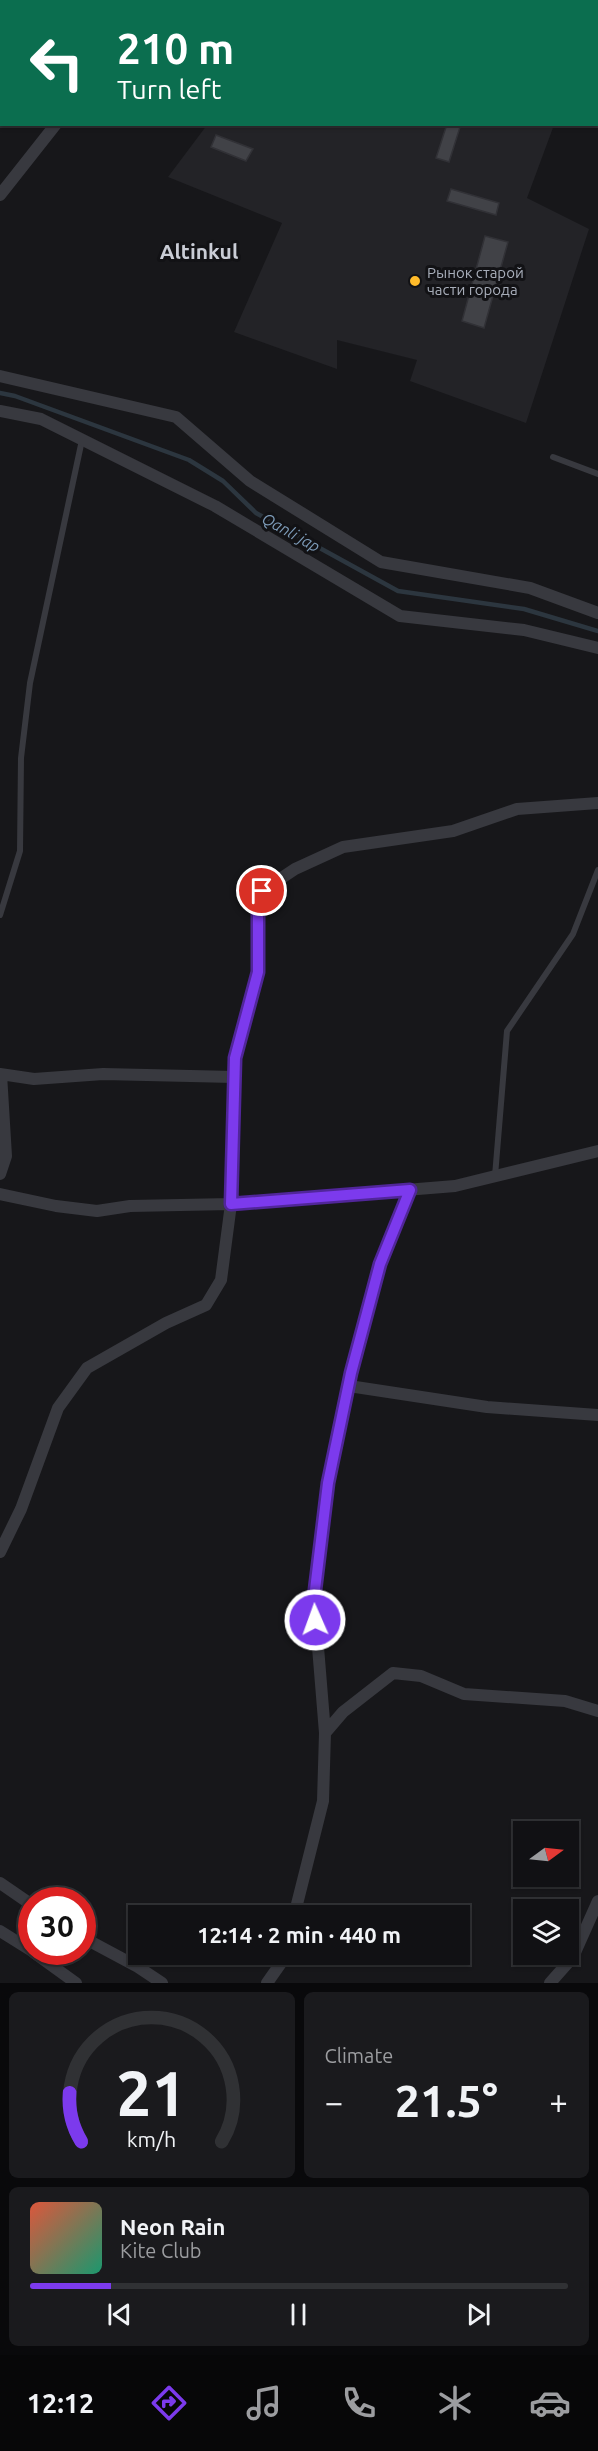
<!DOCTYPE html>
<html lang="en">
<head>
<meta charset="utf-8">
<style>
	body { margin:0; font-family:Ubuntu,sans-serif; background:#1a1a1d; color:#f1f3f6; height:100vh; display:flex; flex-direction:column; font-size:22px; white-space:nowrap }
	* { box-sizing:border-box; margin:0 }
	p { font-size:20px; color:#9c9da0 }
	.icon { flex:none; width:33px; height:33px; fill:none; stroke:currentColor; stroke-width:2; stroke-linecap:round; stroke-linejoin:round }
	.map { position:relative; height:1983px; overflow:hidden }
	.panel { display:flex; flex-direction:column; gap:9px; padding:9px; background:#09090b; flex:1 }
	.panel>* { flex:none }
	.hud { position:absolute; left:0px; top:0px; width:598px; height:126px; box-shadow:0 2px 4px #0004,0 0 0 2px #303134; background:#0b6e4f; color:#fff; overflow:hidden }
	.needle { width:39px; rotate:75deg }
	.fabs { position:absolute; left:513px; top:1821px; display:grid; gap:12px }
	.fabs a { display:grid; place-items:center; width:66px; height:66px; border-radius:0px; background:#111114; box-shadow:0 2px 4px #0004,0 0 0 2px #303134; font-size:30px }
	.speed { position:absolute; left:18px; top:1887px; display:flex; gap:12px; font-size:30px; font-weight:700; text-align:center }
	.speed>* { display:grid; place-content:center; width:78px; height:78px; border-radius:50%; background:#111114; box-shadow:0 2px 4px #0004,0 0 0 2px #303134; line-height:1 }
	.speed .limit { border:9px solid #d22; background:#fff; color:#111 }
	.pin { position:absolute; display:grid; place-items:center; width:51px; height:51px; color:#fff; margin:-26px; border:3px solid #fff; border-radius:50%; box-shadow:0 2px 6px #0007 }
	.me { position:absolute; width:66px; margin:-33px; rotate:358deg; stroke-linejoin:round; filter:drop-shadow(0 0 4px #0008) }
	.turn { display:flex; align-items:center; gap:21px; height:126px; padding:0 18px; font-size:27px }
	.turn .icon { width:78px; height:78px; stroke-width:2.5 }
	.turn b { display:block; font-size:42px; line-height:51px }
	.big { font-size:45px; font-weight:700; line-height:1.1 }
	.panel .widget { flex:1; display:flex; flex-direction:column; justify-content:center; gap:9px; min-width:0; padding:0 21px; border-radius:9px; background:#1a1a1d }
	.panel .dial { align-items:center; gap:0 }
	.dial svg { height:156px; overflow:visible; fill:none; stroke:#303134; stroke-width:7; stroke-linecap:round; text-anchor:middle }
	.dial text { fill:#f1f3f6; stroke:none }
	.song { display:flex; align-items:center; gap:18px }
	.cover { width:72px; height:72px; border-radius:9px; background:linear-gradient(135deg,hsl(10 70% 55%),hsl(160 70% 35%)) }
	.played { height:6px; border-radius:3px; background:linear-gradient(90deg,#7c3aed 15%,#303134 15%) }
	.keys { display:flex; justify-content:space-around; direction:ltr }
	.heat { display:flex; justify-content:space-between; align-items:center; font-size:33px; direction:ltr }
	.panel .tiles { flex:1; display:grid; gap:9px; grid-template-columns:1fr 1fr }
	.widget:last-child { grid-column:span 2 }
	.trip { position:absolute; left:128px; top:1905px; width:342px; height:60px; border-radius:0px; background:#111114; box-shadow:0 2px 4px #0004,0 0 0 2px #303134; font-weight:700; line-height:60px; text-align:center }
	.tabs { display:flex; height:96px; justify-content:space-around; align-items:center; background:#070708; color:#9c9da0 }
	.tabs .icon { width:42px; height:42px }
	.tabs .active { color:#7c3aed }
	.tabs b { font-size:27px; color:#f1f3f6 }
	.map>svg:first-child { display:block }
</style>
</head>
<body>
<div class="map">
<svg width="598" height="1983" viewBox="0 0 598 1983">
	<rect width="100%" height="100%" fill="#17171a"/>
	<path fill="#232327" d="M 207,125 L 554,125 L 527,198 L 589,229 L 526,423 L 410,381 L 417,360 L 337,340 L 337,369 L 234,332 L 282,223 L 168,177 Z"/>
	<g fill="none" stroke-linecap="round" stroke-linejoin="round">
		<path stroke="#2c363f" stroke-width="4.5" d="M 0,393 L 15,396 L 189,460 L 223,481 L 256,513 L 398,591 L 524,609 L 598,631"/>
	</g>
	<path fill="#414247" stroke="#313136" stroke-width="1.5" d="M 447,124 L 461,124 L 449,162 L 436,158 Z
		M 216,135 L 253,149 L 246,161 L 211,147 Z
		M 451,189 L 499,203 L 496,215 L 447,201 Z
		M 485,236 L 508,242 L 484,328 L 462,321 Z"/>
	<g fill="none" stroke-linecap="round" stroke-linejoin="round">
		<path stroke="#38393f" stroke-width="6" d="M 504,2 L 505,0
			M 553,457 L 598,474
			M 0,915 L 20,851 L 21,758 L 30,683 L 82,440
			M 495,1176 L 507,1031 L 573,934 L 598,870"/>
		<path stroke="#38393f" stroke-width="12" d="M 144,2 L 145,0
			M 0,195 L 56,124
			M 0,376 L 176,417 L 250,481 L 381,562 L 530,588 L 598,613
			M 0,411 L 41,419 L 215,506 L 400,616 L 524,630 L 598,648
			M 0,1074 L 34,1079 L 103,1074 L 234,1077
			M 0,1174 L 6,1156 L 1,1074
			M 0,1194 L 56,1206 L 97,1211 L 130,1206 L 231,1204 L 455,1186 L 598,1151
			M 349,1386 L 487,1407 L 598,1415
			M 0,1552 L 21,1509 L 58,1408 L 87,1368 L 166,1323 L 206,1305 L 221,1280 L 231,1204 L 235,1058 L 258,972 L 258,915 L 262,891 L 295,869 L 343,847 L 453,831 L 517,809 L 598,803
			M 325,1733 L 343,1712 L 393,1673 L 421,1676 L 464,1694 L 565,1701 L 598,1711
			M 0,1883 L 32,1905
			M 294,1916 L 323,1801 L 325,1733 L 314,1598 L 328,1483 L 351,1373 L 380,1264 L 410,1190
			M 0,1931 L 32,1951
			M 82,1937 L 138,1967 L 162,1983
			M 33,1952 L 76,1983
			M 267,1983 L 281,1963 L 283,1954
			M 550,1983 L 573,1957 L 598,1901"/>
		<path stroke="#46484f" stroke-width="16" d="M 355,0 L 358,2
			M 597,104 L 598,104"/>
	</g>
	<g fill="none" stroke-linecap="round" stroke-linejoin="round">
		<g stroke="#51269a" stroke-width="15">
			<path id="route" d="M 262,891 L 258,915 L 258,972 L 235,1058 L 231,1204 L 410,1190 L 380,1264 L 351,1373 L 328,1483 L 314,1598 L 315,1620"/>
		</g>
		<use href="#route" stroke="#7c3aed" stroke-width="10"/>
	</g>
	<circle fill="#ffbb2a" stroke="#121215" stroke-width="2" cx="415" cy="281" r="6"/>
	<g text-anchor="middle" dominant-baseline="central" stroke-width="6" stroke-linejoin="round" paint-order="stroke">
		<g font-size="15" fill="#a8aeba" stroke="#121215" text-anchor="start">
			<text x="427" y="272">Рынок старой<tspan x="427" dy="17">части города</tspan></text>
		</g>
		<g font-size="16" font-style="italic" fill="#7d9bb8" stroke="#121215">
			<text transform="translate(291 532) rotate(29)">Qanli jap</text>
		</g>
		<g font-size="21" font-weight="bold" fill="#cacdd6" stroke="#121215">
			<text x="199" y="251">Altinkul</text>
		</g>
	</g>
</svg>
<div class="fabs">
<a><svg class="needle" viewBox="-14 -14 28 28"><path d="M0-13l5 13h-10z" fill="#e53935"/><path d="M0 13l5-13h-10z" fill="#9c9da0"/></svg></a>
<a><svg class="icon" aria-label="layers" viewBox="0 0 24 24"><path d="M12 4l9 5-9 5-9-5zM3 14l9 5 9-5"/></svg></a>
</div>
<div class="speed"><div class="limit">30</div></div>
<div class="pin" style="left:262px;top:891px;background:#d93025"><svg class="icon" aria-label="arrive" viewBox="0 0 24 24"><path d="M6 21V4h12l-3 4 3 4H6"/></svg></div>
<svg class="me" style="left:315px;top:1620px" viewBox="-20 -20 40 40"><circle r="17" fill="#7c3aed" stroke="#fff" stroke-width="3"/><path d="M0-11L8 9 0 5-8 9z" fill="#fff"/></svg>
<div class="trip">12:14 · 2 min · 440 m</div>
<div class="hud">
<div class="turn"><svg class="icon" aria-label="left" viewBox="0 0 24 24"><path d="M17 20v-9H6M10 6l-5 5 5 5"/></svg><div><b>210 m</b>Turn left</div></div>
</div>
</div>
<section class="panel">
<div class="tiles">
<div class="widget dial"><svg viewBox="0 0 100 80">
<path d="M14 69A42 42 0 1 1 86 69"/>
<path d="M14 69A42 42 0 0 1 8 44" stroke="#7c3aed"/>
<text x="50" y="56" font-size="32" font-weight="700">21</text>
<text x="50" y="72" font-size="11">km/h</text>
</svg></div>
<div class="widget"><p>Climate</p>
<div class="heat"><a>−</a><b class="big">21.5°</b><a>+</a></div>
</div>
<div class="widget">
<div class="song"><i class="cover"></i><div><b>Neon Rain</b><p>Kite Club</p></div></div>
<div class="played"></div>
<div class="keys"><svg class="icon" aria-label="previous" viewBox="0 0 24 24"><path d="M18 5L8 12l10 7zM5 5v14"/></svg><svg class="icon" aria-label="pause" viewBox="0 0 24 24"><path d="M8 5v14M16 5v14"/></svg><svg class="icon" aria-label="next" viewBox="0 0 24 24"><path d="M6 5l10 7-10 7zM19 5v14"/></svg></div>
</div>
</div>
</section>
<nav class="tabs">
<b>12:12</b>
<svg class="icon active" aria-label="directions" viewBox="0 0 24 24"><path d="M12 3l9 9-9 9-9-9zM9 14v-3h6M13 9l2 2-2 2"/></svg>
<svg class="icon" aria-label="music" viewBox="0 0 24 24"><path d="M9 18V5l10-2v13"/><circle cx="6" cy="18" r="3"/><circle cx="16" cy="16" r="3"/></svg>
<svg class="icon" aria-label="phone" viewBox="0 0 24 24"><path d="M5 4h4l2 5-3 2q2 4 5 5l2-3 5 2v4C11 20 4 13 5 4z"/></svg>
<svg class="icon" aria-label="climate" viewBox="0 0 24 24"><path d="M12 3v18M4 7l16 10M4 17L20 7"/></svg>
<svg class="icon" aria-label="car" viewBox="0 0 24 24"><path d="M5 17H2v-5l4-1 3-4h7l3 4 3 1v5h-3M9 17h6M6 11h13"/><circle cx="7" cy="17" r="2"/><circle cx="17" cy="17" r="2"/></svg>
</nav>
</body>
</html>
